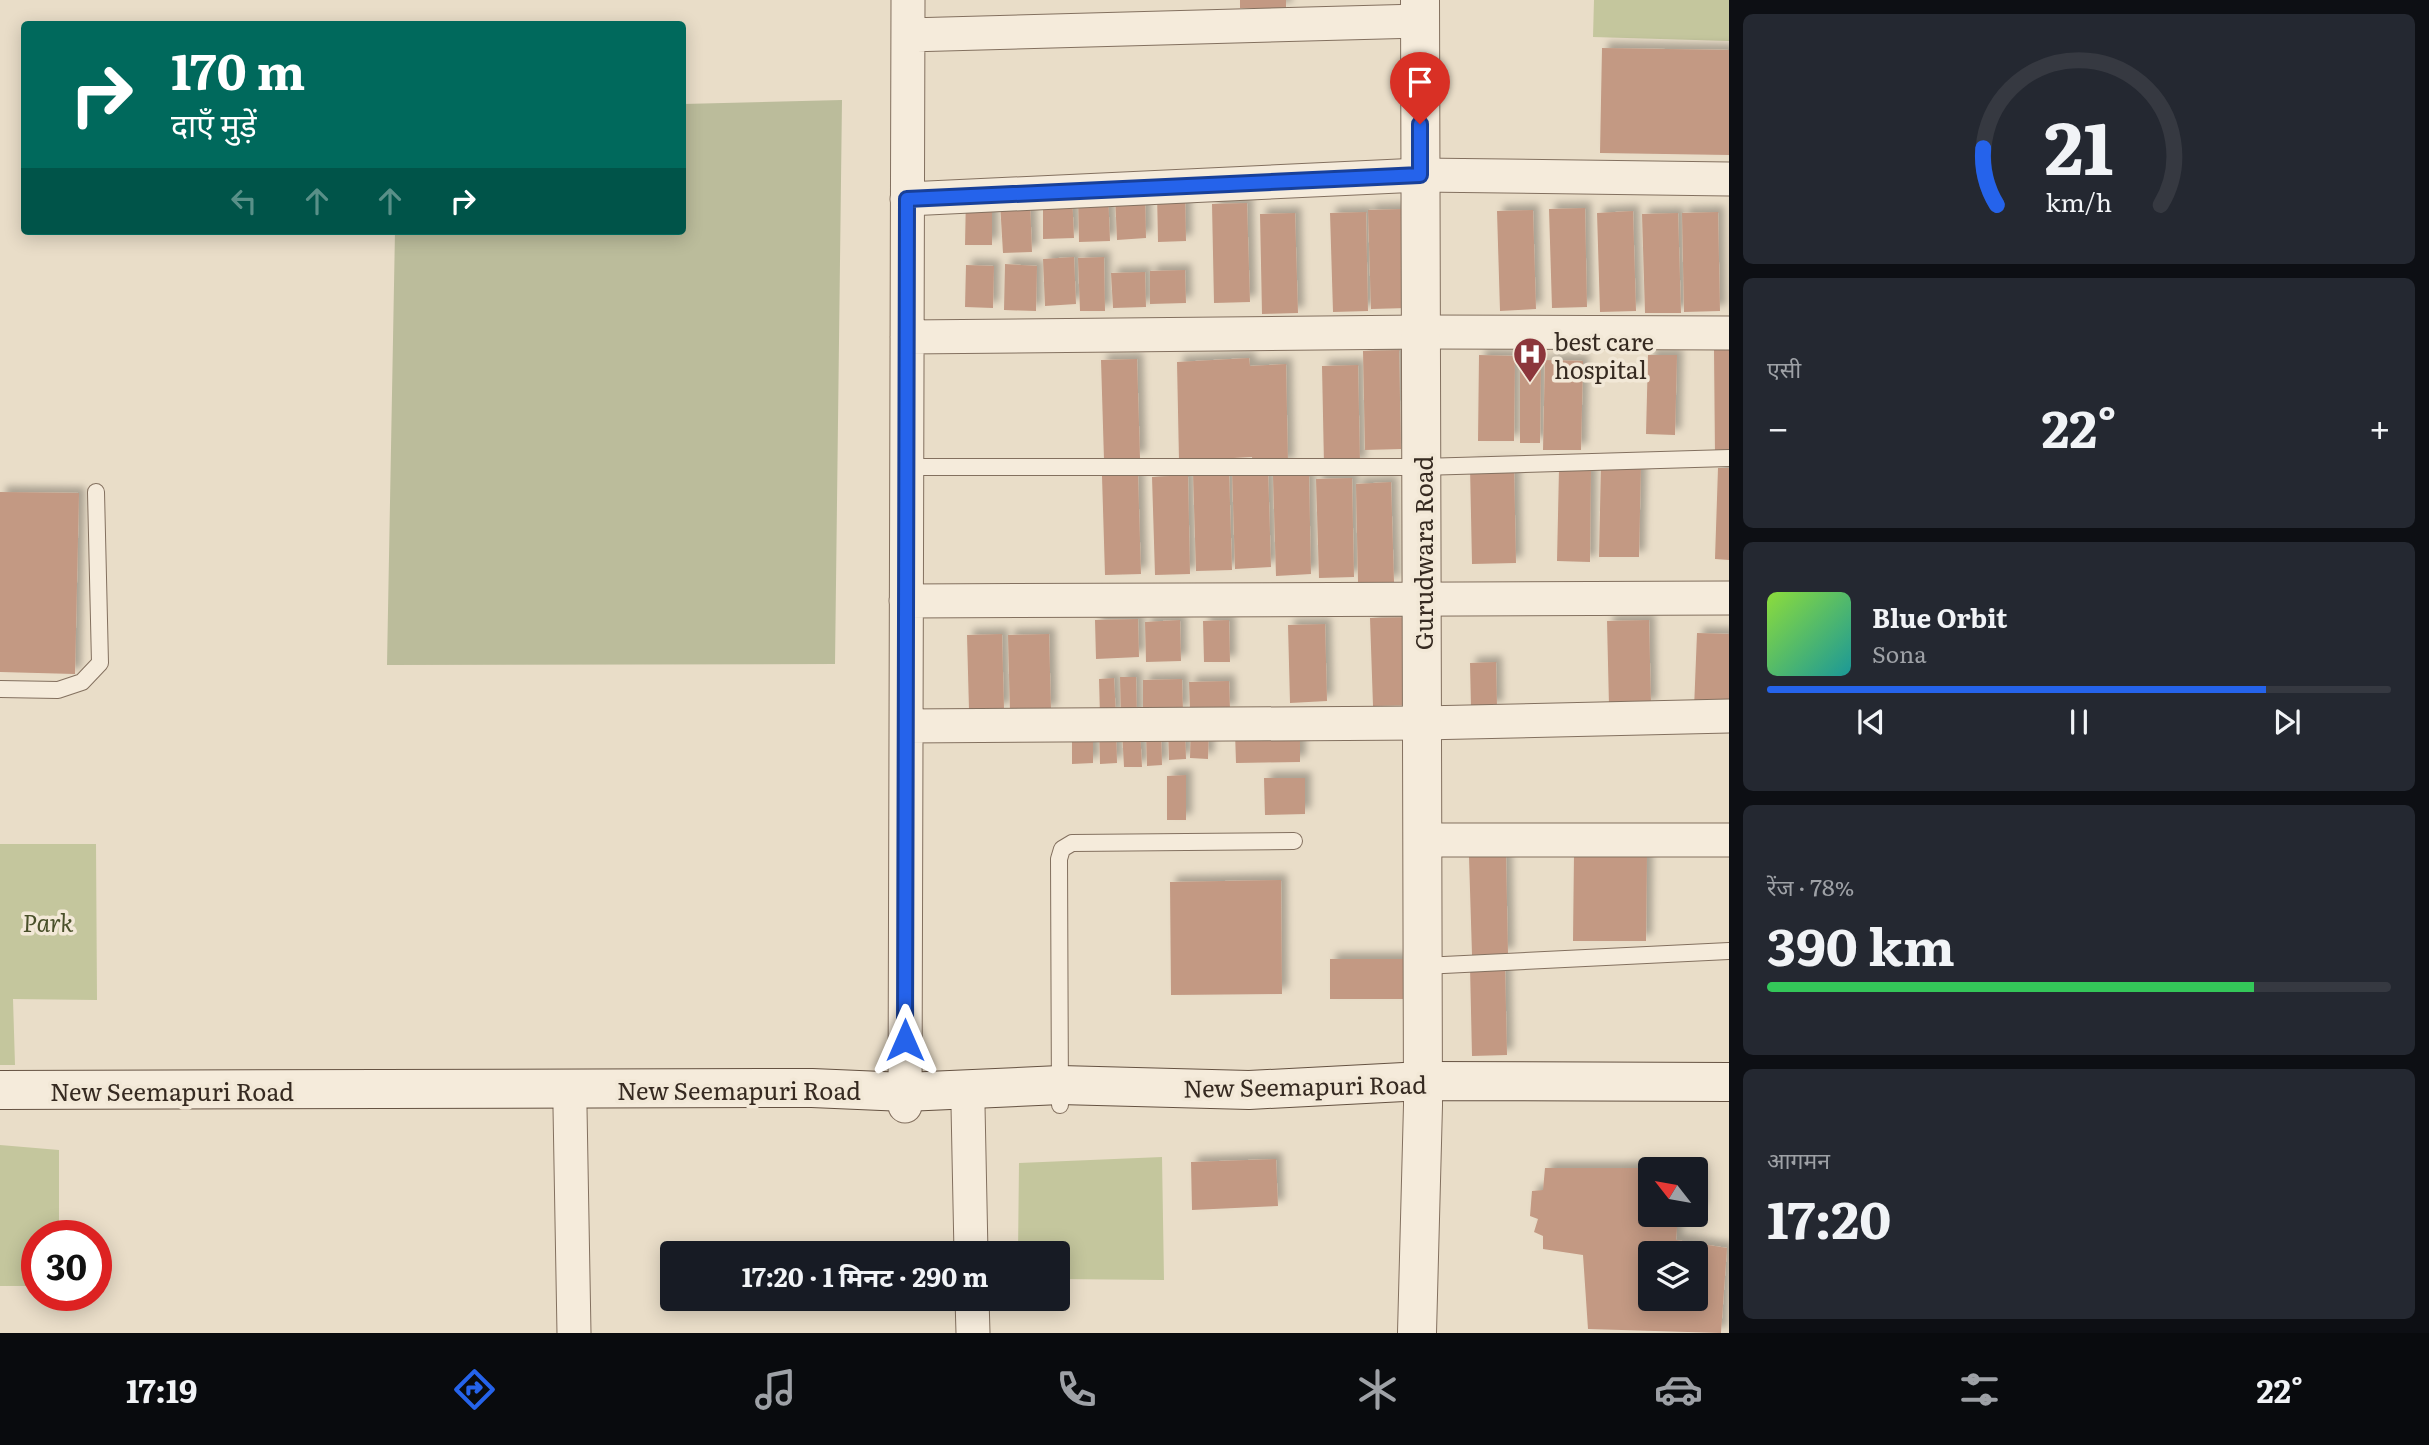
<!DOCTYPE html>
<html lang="hi">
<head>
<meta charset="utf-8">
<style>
	body { margin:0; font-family:Literata,"Noto Sans Devanagari",serif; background:#242831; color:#f1f3f6; height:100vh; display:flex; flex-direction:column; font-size:26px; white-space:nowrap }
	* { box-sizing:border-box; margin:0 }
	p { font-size:23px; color:#9ea1a6 }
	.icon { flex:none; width:38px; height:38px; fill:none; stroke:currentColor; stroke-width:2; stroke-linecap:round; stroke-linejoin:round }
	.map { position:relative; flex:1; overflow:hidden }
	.panel { display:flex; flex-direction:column; gap:14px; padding:14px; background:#0d0f14; width:700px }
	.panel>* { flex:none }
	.top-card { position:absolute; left:21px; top:21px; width:665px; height:214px; border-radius:7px; box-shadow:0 4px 18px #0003; background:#00695c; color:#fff; overflow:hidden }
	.needle { width:46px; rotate:301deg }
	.buttons { position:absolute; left:1638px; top:1157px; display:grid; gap:14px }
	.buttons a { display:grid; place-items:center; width:70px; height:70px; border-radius:7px; background:#171b24; box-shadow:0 4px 18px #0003; font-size:35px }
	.speed { position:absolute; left:21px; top:1220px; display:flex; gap:14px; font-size:35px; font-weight:700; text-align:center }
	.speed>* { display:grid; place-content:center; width:91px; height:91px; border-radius:50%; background:#171b24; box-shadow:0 4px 18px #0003; line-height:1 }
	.speed .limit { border:10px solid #d22; background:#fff; color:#111 }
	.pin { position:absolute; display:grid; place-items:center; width:60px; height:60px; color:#fff; margin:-72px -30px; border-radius:50% 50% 50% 0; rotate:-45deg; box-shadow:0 0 7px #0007 }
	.pin .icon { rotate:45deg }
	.me { position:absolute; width:77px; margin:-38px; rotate:0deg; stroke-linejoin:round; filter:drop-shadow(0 0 5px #0008) }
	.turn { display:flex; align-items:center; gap:24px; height:147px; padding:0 35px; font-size:32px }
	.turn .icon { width:91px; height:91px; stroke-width:2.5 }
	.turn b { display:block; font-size:49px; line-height:60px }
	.lanes { display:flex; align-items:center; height:66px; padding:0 35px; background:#0003; justify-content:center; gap:35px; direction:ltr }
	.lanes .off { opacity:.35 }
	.big { font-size:52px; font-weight:700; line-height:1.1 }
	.panel .card { flex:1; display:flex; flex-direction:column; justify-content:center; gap:10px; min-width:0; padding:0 24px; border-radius:10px; background:#242831 }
	.panel .dial { align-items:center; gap:0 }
	.dial svg { height:182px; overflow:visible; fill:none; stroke:#363941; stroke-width:7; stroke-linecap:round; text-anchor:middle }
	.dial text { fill:#f1f3f6; stroke:none }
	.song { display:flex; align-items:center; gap:21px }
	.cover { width:84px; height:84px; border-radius:10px; background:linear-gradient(135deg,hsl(90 70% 55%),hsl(180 70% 35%)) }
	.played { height:7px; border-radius:4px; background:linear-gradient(90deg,#2563eb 80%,#363941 80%) }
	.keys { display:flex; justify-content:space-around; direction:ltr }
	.heat { display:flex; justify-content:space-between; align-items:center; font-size:38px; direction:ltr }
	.charge { height:10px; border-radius:5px; background:linear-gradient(90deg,#34c759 78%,#363941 0) }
	.trip { position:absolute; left:660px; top:1241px; width:410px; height:70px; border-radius:7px; background:#171b24; box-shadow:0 4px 18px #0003; font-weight:700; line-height:70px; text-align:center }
	.tab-bar { display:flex; height:112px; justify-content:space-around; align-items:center; background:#090b0e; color:#9ea1a6 }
	.tab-bar .icon { width:49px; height:49px }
	.tab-bar .current { color:#2563eb }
	.tab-bar b { font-size:32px; color:#f1f3f6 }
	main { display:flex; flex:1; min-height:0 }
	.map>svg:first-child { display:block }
</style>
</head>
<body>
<main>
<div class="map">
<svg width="1729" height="1333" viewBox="0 0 1729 1333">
	<defs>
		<filter id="shadow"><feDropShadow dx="6" dy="-6" stdDeviation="3.5" flood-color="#0004"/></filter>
	</defs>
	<rect width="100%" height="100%" fill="#e9ddc8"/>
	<path fill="#c4c69d" d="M 1594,0 L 1729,0 L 1729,41 L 1593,37 Z
		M 0,844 L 96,844 L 97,1000 L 13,999 L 15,1065 L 0,1065 Z
		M 0,1145 L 59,1150 L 59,1235 L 37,1236 L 37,1286 L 0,1286 Z
		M 1162,1157 L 1164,1280 L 1057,1279 L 1057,1253 L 1018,1253 L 1019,1163 Z"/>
	<path fill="#bbbc9b" d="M 842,100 L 835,664 L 387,665 L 395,231 L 682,231 L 683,104 Z"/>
	<path fill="#c39983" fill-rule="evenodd" filter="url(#shadow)" d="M 1240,0 L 1286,0 L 1286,8 L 1240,8 Z
		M 1602,48 L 1729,50 L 1729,155 L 1600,153 Z
		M 1108,192 L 1110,241 L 1079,242 L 1078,193 Z
		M 1185,192 L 1186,241 L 1158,242 L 1157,193 Z
		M 1145,194 L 1146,238 L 1117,240 L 1115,195 Z
		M 1072,195 L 1074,238 L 1043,239 L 1043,196 Z
		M 966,196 L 992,196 L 992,245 L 965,245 Z
		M 1030,201 L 1032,252 L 1003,253 L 1000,202 Z
		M 1247,203 L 1250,302 L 1214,303 L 1212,204 Z
		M 1585,208 L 1587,307 L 1552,308 L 1549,209 Z
		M 1404,209 L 1407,308 L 1371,309 L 1368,210 Z
		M 1533,210 L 1536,309 L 1500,311 L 1497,211 Z
		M 1633,211 L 1636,311 L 1600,312 L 1597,213 Z
		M 1366,212 L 1368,311 L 1333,312 L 1330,213 Z
		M 1718,212 L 1720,311 L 1684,312 L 1682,213 Z
		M 1295,213 L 1298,313 L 1262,314 L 1260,214 Z
		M 1678,213 L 1681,313 L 1645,313 L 1642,214 Z
		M 1074,257 L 1076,304 L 1045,306 L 1043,259 Z
		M 1104,257 L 1105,311 L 1080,311 L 1078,258 Z
		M 1005,264 L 1037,266 L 1036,311 L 1004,310 Z
		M 966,265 L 994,266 L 993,308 L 965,307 Z
		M 1185,270 L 1186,303 L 1150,304 L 1150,271 Z
		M 1145,272 L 1146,307 L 1113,308 L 1111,273 Z
		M 1399,350 L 1401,449 L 1365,450 L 1363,351 Z
		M 1714,350 L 1729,350 L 1729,456 L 1715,456 Z
		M 1479,355 L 1515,356 L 1514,441 L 1478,441 Z
		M 1648,355 L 1677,355 L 1675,435 L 1646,434 Z
		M 1249,358 L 1250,366 L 1286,364 L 1288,464 L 1253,465 L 1252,457 L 1179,461 L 1177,362 Z
		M 1137,359 L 1140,458 L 1104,460 L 1101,360 Z
		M 1520,359 L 1541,359 L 1540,443 L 1520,443 Z
		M 1545,360 L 1583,361 L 1581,450 L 1543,450 Z
		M 1358,365 L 1360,464 L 1324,465 L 1322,366 Z
		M 1601,464 L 1641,464 L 1639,557 L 1599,557 Z
		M 1514,465 L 1516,563 L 1472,564 L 1470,466 Z
		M 1718,468 L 1729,468 L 1729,560 L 1715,559 Z
		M 1232,469 L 1268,469 L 1271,567 L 1235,569 Z
		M 1559,469 L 1591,469 L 1590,562 L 1557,561 Z
		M 1229,471 L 1232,570 L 1196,571 L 1193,472 Z
		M 1138,475 L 1141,574 L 1105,575 L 1102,476 Z
		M 1188,475 L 1190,574 L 1155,575 L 1152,477 Z
		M 1273,476 L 1309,476 L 1311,574 L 1276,576 Z
		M 1352,478 L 1354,577 L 1319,578 L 1316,479 Z
		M 1391,482 L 1394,582 L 1358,582 L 1356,484 Z
		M 0,492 L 79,493 L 75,674 L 0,672 Z
		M 1416,617 L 1419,705 L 1373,706 L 1370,618 Z
		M 1138,619 L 1139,657 L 1096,659 L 1095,620 Z
		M 1180,620 L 1181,661 L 1146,662 L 1145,622 Z
		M 1229,620 L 1230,662 L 1204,662 L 1203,621 Z
		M 1649,620 L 1651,705 L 1609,706 L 1607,621 Z
		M 1325,624 L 1327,701 L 1290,703 L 1288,625 Z
		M 1697,633 L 1729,634 L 1729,710 L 1694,709 Z
		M 1002,634 L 1004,709 L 969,710 L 967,635 Z
		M 1049,634 L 1051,711 L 1010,713 L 1008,635 Z
		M 1496,662 L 1497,707 L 1471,708 L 1470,663 Z
		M 1120,677 L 1136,677 L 1137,718 L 1121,719 Z
		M 1114,678 L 1116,716 L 1100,716 L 1099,679 Z
		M 1182,679 L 1183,711 L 1143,712 L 1143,680 Z
		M 1229,681 L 1230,710 L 1190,711 L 1189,682 Z
		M 1191,725 L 1209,725 L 1208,759 L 1190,758 Z
		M 1116,726 L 1117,763 L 1100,764 L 1099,727 Z
		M 1185,726 L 1186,759 L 1169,760 L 1168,727 Z
		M 1072,728 L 1093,728 L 1093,763 L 1072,764 Z
		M 1140,729 L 1142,767 L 1124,767 L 1122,730 Z
		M 1161,731 L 1162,765 L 1147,766 L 1146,732 Z
		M 1300,731 L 1300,762 L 1236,763 L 1235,732 Z
		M 1186,775 L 1186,820 L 1167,820 L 1167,776 Z
		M 1264,778 L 1305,778 L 1305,814 L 1265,815 Z
		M 1574,853 L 1647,853 L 1646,941 L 1573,941 Z
		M 1506,856 L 1508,954 L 1472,955 L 1469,857 Z
		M 1281,880 L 1282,994 L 1171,995 L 1170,882 Z
		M 1330,959 L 1419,959 L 1418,999 L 1330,999 Z
		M 1505,965 L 1507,1055 L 1472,1056 L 1470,966 Z
		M 1276,1159 L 1278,1206 L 1192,1210 L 1191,1162 Z
		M 1545,1168 L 1650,1168 L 1650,1214 L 1678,1214 L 1676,1240 L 1727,1248 L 1721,1333 L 1588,1329 L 1583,1255 L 1543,1249 L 1543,1236 L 1534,1232 L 1538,1219 L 1530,1216 L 1532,1191 L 1543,1190 ZM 1650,1253 L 1696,1253 L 1696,1298 L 1650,1298 Z
		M 1696,1169 L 1701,1169 L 1701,1210 L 1696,1210 Z"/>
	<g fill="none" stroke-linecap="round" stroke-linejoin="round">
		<g stroke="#83705f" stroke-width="18">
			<path id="service" d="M 907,467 L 1421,467 L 1729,458
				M 0,689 L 58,690 L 82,682 L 100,663 L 96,492
				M 1423,966 L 1729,951
				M 1060,1105 L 1059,859 L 1062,849 L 1072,843 L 1294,841"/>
		</g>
		<g stroke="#83705f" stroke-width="35">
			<path id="minor" d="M 908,35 L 1420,21
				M 907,199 L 1420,175 L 1729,179
				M 907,337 L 1421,332 L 1729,333
				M 906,601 L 1729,598
				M 906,726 L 1422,723 L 1729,716
				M 1422,840 L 1729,840
				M 905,1106 L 908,0
				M 968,1106 L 971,1253
				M 570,1108 L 574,1333
				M 972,1298 L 973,1333"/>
		</g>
		<g stroke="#83705f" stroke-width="40">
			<path id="tertiary" d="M 1417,1333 L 1423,1105 L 1420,0"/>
		</g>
		<g stroke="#655242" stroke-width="40">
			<path id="secondary" d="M 0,1090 L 812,1088 L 905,1092 L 1060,1085 L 1249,1090 L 1423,1081 L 1729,1082"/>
		</g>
		<use href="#service" stroke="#f5ebdb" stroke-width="16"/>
		<use href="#minor" stroke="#f5ebdb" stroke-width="33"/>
		<use href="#tertiary" stroke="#f5ebdb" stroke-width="38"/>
		<use href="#secondary" stroke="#f5ebdb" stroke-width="38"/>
	</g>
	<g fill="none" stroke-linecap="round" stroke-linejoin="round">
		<g stroke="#184099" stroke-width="18">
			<path id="route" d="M 905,1040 L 907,199 L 1420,175 L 1420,124"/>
		</g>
		<use href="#route" stroke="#2563eb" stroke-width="12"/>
	</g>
	<defs>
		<g id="hospital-pin" transform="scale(1.75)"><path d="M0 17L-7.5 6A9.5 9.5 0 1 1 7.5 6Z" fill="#8c363c" stroke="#f2e8d7"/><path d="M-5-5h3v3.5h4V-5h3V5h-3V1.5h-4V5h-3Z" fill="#fff"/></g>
	</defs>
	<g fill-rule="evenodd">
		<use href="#hospital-pin" x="1530" y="354"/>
	</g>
	<g text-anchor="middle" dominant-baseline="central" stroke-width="7" stroke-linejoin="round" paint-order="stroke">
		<g font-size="24" fill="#362a21" stroke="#f2e8d7" text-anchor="start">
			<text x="1554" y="340">best care<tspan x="1554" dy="28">hospital</tspan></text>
		</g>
		<g font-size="24" fill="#362a21" stroke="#f2e8d7">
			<text transform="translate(1422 553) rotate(-90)">Gurudwara Road</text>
			<text transform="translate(1305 1085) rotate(-1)">New Seemapuri Road</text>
			<text x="739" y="1089">New Seemapuri Road</text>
			<text x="172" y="1090">New Seemapuri Road</text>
		</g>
		<g font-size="24" font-style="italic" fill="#49502a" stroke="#f2e8d7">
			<text x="48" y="921">Park</text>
		</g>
	</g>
</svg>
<div class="buttons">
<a><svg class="needle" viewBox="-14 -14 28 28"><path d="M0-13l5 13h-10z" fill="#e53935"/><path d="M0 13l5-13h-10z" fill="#9ea1a6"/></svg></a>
<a><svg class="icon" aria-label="layers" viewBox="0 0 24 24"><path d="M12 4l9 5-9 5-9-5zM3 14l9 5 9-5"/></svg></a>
</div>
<div class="speed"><div class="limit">30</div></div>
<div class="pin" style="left:1420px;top:124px;background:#d93025"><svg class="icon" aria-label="arrive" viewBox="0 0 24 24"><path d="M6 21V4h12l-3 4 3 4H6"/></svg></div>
<svg class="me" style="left:905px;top:1040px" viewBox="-20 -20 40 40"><path d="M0-17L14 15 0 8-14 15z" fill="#2563eb" stroke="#fff" stroke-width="4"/></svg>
<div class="trip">17:20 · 1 मिनट · 290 m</div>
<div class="top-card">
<div class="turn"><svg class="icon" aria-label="right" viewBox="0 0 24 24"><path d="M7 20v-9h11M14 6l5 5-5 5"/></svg><div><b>170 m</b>दाएँ मुड़ें</div></div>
<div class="lanes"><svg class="icon off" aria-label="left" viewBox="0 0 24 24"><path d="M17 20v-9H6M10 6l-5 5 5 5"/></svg><svg class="icon off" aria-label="ahead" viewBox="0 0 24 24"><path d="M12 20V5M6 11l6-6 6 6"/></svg><svg class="icon off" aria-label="ahead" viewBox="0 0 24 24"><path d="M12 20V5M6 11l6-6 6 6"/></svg><svg class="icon" aria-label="right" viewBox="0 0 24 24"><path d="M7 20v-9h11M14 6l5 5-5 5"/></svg></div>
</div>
</div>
<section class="panel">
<div class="card dial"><svg viewBox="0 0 100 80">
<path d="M14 69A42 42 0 1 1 86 69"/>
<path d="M14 69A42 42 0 0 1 8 44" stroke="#2563eb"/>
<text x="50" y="56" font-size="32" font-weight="700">21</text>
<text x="50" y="72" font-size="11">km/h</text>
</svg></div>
<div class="card"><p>एसी</p>
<div class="heat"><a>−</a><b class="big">22°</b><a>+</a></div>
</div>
<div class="card">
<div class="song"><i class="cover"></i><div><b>Blue Orbit</b><p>Sona</p></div></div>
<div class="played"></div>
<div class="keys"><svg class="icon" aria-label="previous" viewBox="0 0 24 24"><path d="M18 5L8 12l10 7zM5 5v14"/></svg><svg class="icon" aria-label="pause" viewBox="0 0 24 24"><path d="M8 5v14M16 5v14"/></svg><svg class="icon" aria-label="next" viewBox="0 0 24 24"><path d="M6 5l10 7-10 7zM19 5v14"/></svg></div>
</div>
<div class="card"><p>रेंज · 78%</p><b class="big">390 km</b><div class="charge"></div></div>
<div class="card"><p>आगमन</p><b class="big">17:20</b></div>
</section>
</main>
<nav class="tab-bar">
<b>17:19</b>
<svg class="icon current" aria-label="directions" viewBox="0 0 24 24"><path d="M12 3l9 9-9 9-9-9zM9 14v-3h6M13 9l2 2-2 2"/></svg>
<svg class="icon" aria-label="music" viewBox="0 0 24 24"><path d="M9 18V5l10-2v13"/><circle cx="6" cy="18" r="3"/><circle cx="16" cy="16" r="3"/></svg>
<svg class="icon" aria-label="phone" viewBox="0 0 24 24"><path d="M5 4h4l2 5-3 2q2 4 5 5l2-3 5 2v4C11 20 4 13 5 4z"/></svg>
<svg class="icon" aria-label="climate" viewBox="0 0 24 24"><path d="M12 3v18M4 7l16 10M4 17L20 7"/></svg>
<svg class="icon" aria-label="car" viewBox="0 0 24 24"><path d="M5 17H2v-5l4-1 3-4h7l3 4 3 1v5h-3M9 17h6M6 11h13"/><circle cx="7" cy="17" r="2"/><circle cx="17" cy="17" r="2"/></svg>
<svg class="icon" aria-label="filters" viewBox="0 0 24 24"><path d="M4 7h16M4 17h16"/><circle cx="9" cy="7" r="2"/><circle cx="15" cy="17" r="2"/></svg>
<b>22°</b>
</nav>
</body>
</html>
